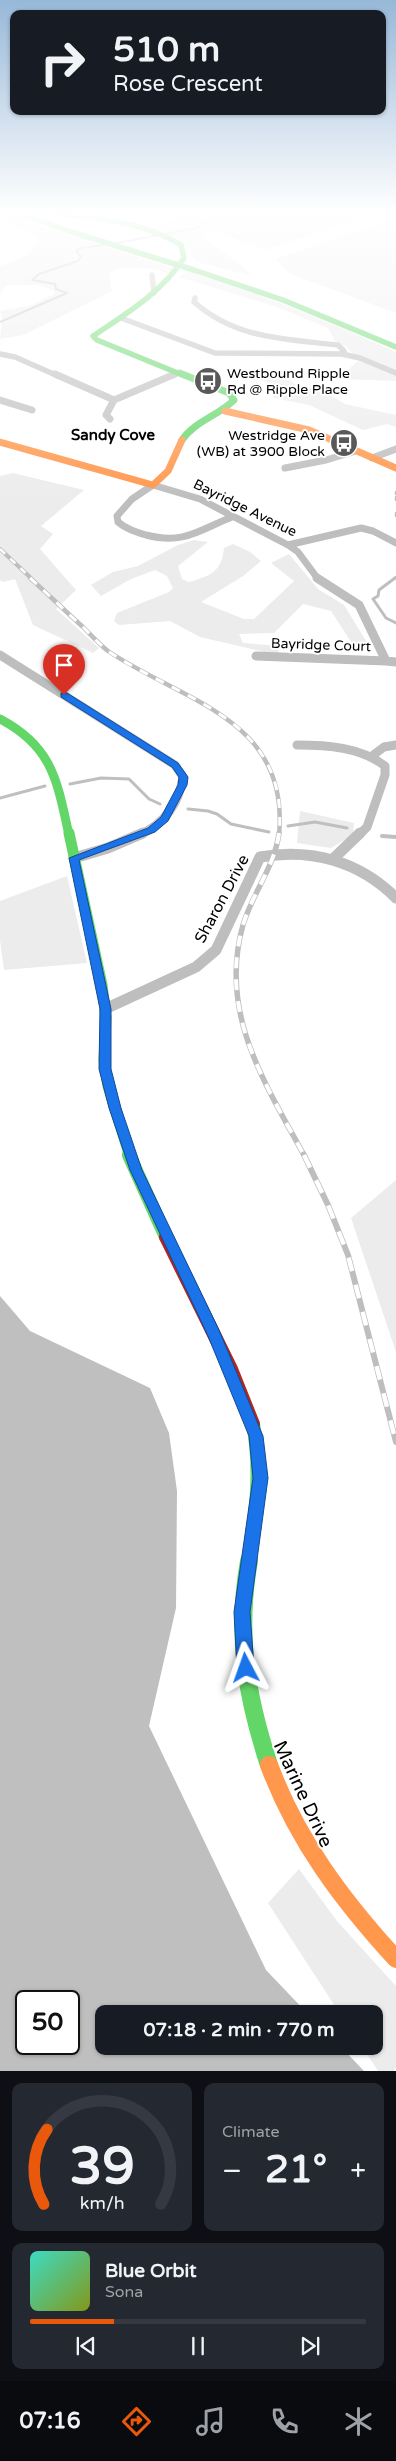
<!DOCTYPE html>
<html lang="en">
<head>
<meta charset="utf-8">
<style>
	body { margin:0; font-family:"Varela Round",sans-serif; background:#242831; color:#f1f3f6; height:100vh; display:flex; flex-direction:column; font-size:19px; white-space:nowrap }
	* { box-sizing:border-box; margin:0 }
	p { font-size:16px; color:#9ea1a6 }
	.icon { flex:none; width:28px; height:28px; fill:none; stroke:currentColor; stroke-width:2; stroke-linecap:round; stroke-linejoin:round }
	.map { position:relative; height:2071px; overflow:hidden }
	.drawer { display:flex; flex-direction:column; gap:12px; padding:12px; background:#0d0f14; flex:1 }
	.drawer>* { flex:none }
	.guide { position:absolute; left:10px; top:10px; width:376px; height:105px; border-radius:10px; box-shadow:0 1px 4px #0004; background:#171b24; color:#f1f3f6; overflow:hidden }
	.speed { position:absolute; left:15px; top:1990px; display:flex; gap:10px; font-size:25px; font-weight:700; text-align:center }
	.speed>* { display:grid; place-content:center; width:65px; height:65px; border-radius:50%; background:#171b24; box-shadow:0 1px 4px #0004; line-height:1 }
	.speed .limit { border:2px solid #111; border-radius:8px; background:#fff; color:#111 }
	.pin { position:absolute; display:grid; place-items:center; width:42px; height:42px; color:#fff; margin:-51px -21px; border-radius:50% 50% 50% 0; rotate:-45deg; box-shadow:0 0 5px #0007 }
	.pin .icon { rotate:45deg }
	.me { position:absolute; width:55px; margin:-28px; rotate:356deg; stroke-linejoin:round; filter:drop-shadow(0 0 4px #0008) }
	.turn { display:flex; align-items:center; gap:18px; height:105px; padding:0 20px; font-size:22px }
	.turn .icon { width:65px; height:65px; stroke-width:2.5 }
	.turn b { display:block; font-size:35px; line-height:42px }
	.big { font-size:38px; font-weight:700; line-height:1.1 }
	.drawer .widget { flex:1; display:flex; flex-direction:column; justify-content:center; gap:8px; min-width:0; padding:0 18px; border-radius:10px; background:#242831 }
	.drawer .dial { align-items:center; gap:0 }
	.dial svg { height:130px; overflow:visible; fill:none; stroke:#363941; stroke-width:7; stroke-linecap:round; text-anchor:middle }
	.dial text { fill:#f1f3f6; stroke:none }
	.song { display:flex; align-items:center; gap:15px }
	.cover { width:60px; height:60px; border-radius:8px; background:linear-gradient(135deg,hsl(170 70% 55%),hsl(70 70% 35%)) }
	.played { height:5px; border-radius:2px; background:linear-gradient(90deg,#ea580c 25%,#363941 25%) }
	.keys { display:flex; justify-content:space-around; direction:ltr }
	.heat { display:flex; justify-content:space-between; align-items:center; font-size:28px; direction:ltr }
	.drawer .tiles { flex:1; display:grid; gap:12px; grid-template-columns:1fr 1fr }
	.widget:last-child { grid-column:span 2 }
	.trip { position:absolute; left:95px; top:2005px; width:288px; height:50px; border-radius:10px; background:#171b24; box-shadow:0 1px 4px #0004; font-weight:700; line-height:50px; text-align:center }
	.menu { display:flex; height:80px; justify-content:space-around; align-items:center; background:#090b0e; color:#9ea1a6 }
	.menu .icon { width:35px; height:35px }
	.menu .selected { color:#ea580c }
	.menu b { font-size:22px; color:#f1f3f6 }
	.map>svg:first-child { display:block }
</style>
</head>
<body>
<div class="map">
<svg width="396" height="2071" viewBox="0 0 396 2071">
	<rect width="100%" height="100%" fill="#fff"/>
	<path fill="#ececec" d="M 0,213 L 10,213 L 35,224 L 173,268 L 168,273 C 147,267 130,264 109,272 L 112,291 L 23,335 L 0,339 L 2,319 L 0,311 L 29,306 L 55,294 L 53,290 L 39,285 L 7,285 L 0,293 L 0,266 L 27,255 L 39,239 L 0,218 Z
		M 179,213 L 376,213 L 265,250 L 242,242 L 215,228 L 202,237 L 237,262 L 252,276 L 195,261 L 188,246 L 155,226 L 174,221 Z
		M 396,218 L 396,313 L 288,273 L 275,259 Z
		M 187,271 C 259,293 327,321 396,352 L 396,381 L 338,379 L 362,357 L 353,354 L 347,347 L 335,341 L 328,328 L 277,307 L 179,277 Z
		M 265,369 L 286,377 L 296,385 L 321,389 L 345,404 L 396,415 L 396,427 L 387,424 L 363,430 L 309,405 L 274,398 L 267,382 L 239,370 Z
		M 13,473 L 84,490 L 41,526 L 53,534 L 40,549 L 76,590 L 56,609 L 99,648 L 93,653 L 33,625 L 15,579 L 3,582 L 0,580 L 0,476 Z
		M 194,540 L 208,542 L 178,566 L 182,579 L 189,582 C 210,576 222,572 224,548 L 233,544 L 250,552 L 261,561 L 243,576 L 201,602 L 244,619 L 254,619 L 294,581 L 271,563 L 289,554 L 318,589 L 344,605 L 368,644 L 355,648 L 331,611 L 303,604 L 274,633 L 239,634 L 243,643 L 279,646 L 278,655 L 200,637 L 170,621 L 119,625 L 114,621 L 117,613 L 169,592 L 173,588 L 167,576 L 155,570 L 131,579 L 101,596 L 91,585 L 113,572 L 138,566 L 178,545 Z
		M 300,811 L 354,823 L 353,835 L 331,848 L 297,843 Z
		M 67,876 L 87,963 L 4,970 L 0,940 L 0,901 Z
		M 396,1180 L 396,1352 L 351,1218 Z
		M 299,1869 L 337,1921 L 396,1986 L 396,2067 L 394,2071 L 378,2071 L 362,2046 L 374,2046 L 374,2014 L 340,2014 L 268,1903 Z"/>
	<path fill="#bfbfbf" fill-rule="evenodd" d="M 0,1296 L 30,1331 L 150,1388 L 169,1433 L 177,1491 L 176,1608 L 149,1726 L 266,1970 L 308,2014 L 104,2014 L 104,2046 L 340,2046 L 364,2071 L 0,2071 ZM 26,2001 L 69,2001 L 69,2044 L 26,2044 Z"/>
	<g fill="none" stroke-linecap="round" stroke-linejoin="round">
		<path stroke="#bfbfbf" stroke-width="2" d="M 117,243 L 197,228 L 207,221 L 206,218 L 219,216 L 222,213
			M 0,322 L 67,293 L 56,289 L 55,284 L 32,280 L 39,274 L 78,261 L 81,257 L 76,251 L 81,248 L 103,245"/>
		<path stroke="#bfbfbf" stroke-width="2.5" d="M 396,492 L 396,494
			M 396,497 L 396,500
			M 396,513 L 396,516
			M 394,579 L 396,577"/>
		<path stroke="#bfbfbf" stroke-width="3" d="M 395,578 L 379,590 L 378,596 L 373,599 L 386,618 L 396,623
			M 70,784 L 101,778 L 129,779 L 149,799 L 160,804
			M 0,798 L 45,786
			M 188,809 L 208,811 L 217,814 L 231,824 L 269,832
			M 288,826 L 315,822 L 347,828"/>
		<path stroke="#bfbfbf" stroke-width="4" d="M 382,836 L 396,837"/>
		<path stroke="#bebebe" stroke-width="5.5" d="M 152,275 L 154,293
			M 195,298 L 194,302 C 236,339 285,339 338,345 L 344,351 L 342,354
			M 121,318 L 215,353 L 342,354 L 360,358 L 396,373
			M 0,354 L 15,357 L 58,376
			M 172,376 L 180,372"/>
		<path stroke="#bebebe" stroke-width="7" d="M 55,374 L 114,400
			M 0,400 L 32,410
			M 110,419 L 106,415 L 114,400 L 175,374
			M 372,458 L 396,449
			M 285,468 L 326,460 L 356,451
			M 232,517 C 199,530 184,545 146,535 C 136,532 126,529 118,522 L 117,516 L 132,499 L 153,485 L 200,499 L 288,545 L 298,552 L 318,579
			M 288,545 L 361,528 L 373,531 L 396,543"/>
		<path stroke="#bebebe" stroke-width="9" d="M 317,578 L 359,605 L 386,661 L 396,662
			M 0,655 L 175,765 L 183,777 C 179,804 165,823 140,835
			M 256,656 L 386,661
			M 297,745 C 326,745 361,747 385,766 L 385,775 L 367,827 L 359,835
			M 372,756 L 384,747 L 396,745"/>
		<path stroke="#bebebe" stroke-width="11" d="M 74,858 L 108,848 L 143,833
			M 333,859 L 360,833
			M 105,1009 L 196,967 L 216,950 L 260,857 C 311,848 359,861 396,898"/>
		<path stroke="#63d668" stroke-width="5.5" d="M 19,213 L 75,233
			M 56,213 C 100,219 142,221 181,245 L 184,258 C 161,293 127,313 93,336 L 97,340 L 185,376
			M 194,270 L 283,300 L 396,347"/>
		<path stroke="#63d668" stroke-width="7" d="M 182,440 C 195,421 218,416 234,400 L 229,393 L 182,374"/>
		<path stroke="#63d668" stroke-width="9" d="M 0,719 C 53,747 57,781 69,835"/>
		<path stroke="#63d668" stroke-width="11" d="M 69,833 L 102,985 L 106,1018 L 104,1060 L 108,1086 L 130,1157"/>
		<path stroke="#63d668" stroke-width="14" d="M 129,1155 L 166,1237
			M 248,1562 C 256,1515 262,1471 253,1424"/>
		<path stroke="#63d668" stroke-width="18" d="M 249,1561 C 236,1634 246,1695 269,1765"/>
		<path stroke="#ff974d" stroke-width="7" d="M 225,411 L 309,430 L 396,468
			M 0,442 L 153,485 L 168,471 L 182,440"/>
		<path stroke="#ff974d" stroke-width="18" d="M 269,1765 C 297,1840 342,1900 396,1959"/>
		<path stroke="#b3261e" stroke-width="14" d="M 166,1237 L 231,1369 L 253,1424"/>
		<g stroke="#bebebe" stroke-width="4">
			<path id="rail-far3" d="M 0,549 L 32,579"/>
		</g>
		<g stroke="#bebebe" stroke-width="4.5">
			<path id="rail-far2" d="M 30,578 C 48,594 65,611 83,627 C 91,635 99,644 108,651 C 183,702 290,718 279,835"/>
		</g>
		<g stroke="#bebebe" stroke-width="5.5">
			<path id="rail-far1" d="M 279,833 C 275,866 252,894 243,925 C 218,1013 265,1083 305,1157"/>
		</g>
		<g stroke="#bebebe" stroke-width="6">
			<path id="rail" d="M 304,1155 L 328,1205 L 348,1255 L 396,1442"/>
		</g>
		<use href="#rail-far3" stroke="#fff" stroke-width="2.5" stroke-dasharray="7" stroke-linecap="butt"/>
		<use href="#rail-far2" stroke="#fff" stroke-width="3" stroke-dasharray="9" stroke-linecap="butt"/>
		<use href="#rail-far1" stroke="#fff" stroke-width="4" stroke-dasharray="11" stroke-linecap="butt"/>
		<use href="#rail" stroke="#fff" stroke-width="4.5" stroke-dasharray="14" stroke-linecap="butt"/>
		<g stroke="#dbdbdb" stroke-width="6" stroke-linecap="butt">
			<path id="fast-bridge" d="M 75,233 L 194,270"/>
		</g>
		<use href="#fast-bridge" stroke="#63d668" stroke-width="5.5"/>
	</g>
	<linearGradient id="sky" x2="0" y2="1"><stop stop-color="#97b8d8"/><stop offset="0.42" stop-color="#fff"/><stop offset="1" stop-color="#fff" stop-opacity="0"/></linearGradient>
	<rect width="396" height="503" fill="url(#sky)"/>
	<path fill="#1a73e8" stroke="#114b97" d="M 61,693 L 67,693 L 178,763 L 188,777 L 187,785 L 168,821 L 155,832 L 79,860 L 111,1009 L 111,1069 L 121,1108 L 142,1170 L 219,1330 L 263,1436 L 268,1478 L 250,1612 L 254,1668 L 251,1674 L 246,1677 L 240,1674 L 237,1668 L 234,1612 L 253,1478 L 249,1436 L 208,1336 L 130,1170 L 109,1108 L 99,1069 L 100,1009 L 69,858 L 148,828 L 161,817 L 178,785 L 179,777 L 172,767 L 61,697 Z"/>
	<defs>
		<g id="bus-disc" transform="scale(1.4375)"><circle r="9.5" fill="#595959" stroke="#fff"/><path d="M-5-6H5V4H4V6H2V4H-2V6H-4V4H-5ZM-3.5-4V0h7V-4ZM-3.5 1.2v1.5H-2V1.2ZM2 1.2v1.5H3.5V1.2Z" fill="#fff"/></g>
	</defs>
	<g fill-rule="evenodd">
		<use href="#bus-disc" x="208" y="381"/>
		<use href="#bus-disc" x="344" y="443"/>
	</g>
	<g text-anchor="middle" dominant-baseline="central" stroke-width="4" stroke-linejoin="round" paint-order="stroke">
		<g font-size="14" fill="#000" stroke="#fff" text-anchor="start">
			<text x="227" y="373">Westbound Ripple<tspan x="227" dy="16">Rd @ Ripple Place</tspan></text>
			<text x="325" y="435" text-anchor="end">Westridge Ave<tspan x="325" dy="16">(WB) at 3900 Block</tspan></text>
		</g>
		<g font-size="14" fill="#000" stroke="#fff">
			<text transform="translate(245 508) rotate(26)">Bayridge Avenue</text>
			<text transform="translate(321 645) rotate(2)">Bayridge Court</text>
		</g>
		<g font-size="15" font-weight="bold" fill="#000" stroke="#fff">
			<text x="113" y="435">Sandy Cove</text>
		</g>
		<g font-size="16" fill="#000" stroke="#fff">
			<text transform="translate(222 899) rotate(-62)">Sharon Drive</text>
		</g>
		<g font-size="19" fill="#000" stroke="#fff">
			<text transform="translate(303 1794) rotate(65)">Marine Drive</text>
		</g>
	</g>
</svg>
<div class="speed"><div class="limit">50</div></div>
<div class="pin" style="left:64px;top:695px;background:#d93025"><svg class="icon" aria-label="arrive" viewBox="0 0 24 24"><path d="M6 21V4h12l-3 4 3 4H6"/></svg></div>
<svg class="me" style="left:246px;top:1668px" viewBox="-20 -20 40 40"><path d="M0-17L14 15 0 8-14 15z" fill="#1a73e8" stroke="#fff" stroke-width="4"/></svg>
<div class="trip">07:18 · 2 min · 770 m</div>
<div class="guide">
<div class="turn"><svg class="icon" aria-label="right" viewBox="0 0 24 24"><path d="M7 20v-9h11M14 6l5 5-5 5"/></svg><div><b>510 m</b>Rose Crescent</div></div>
</div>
</div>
<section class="drawer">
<div class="tiles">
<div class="widget dial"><svg viewBox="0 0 100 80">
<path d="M14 69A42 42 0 1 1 86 69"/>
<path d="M14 69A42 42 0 0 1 16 23" stroke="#ea580c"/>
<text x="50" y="56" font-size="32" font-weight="700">39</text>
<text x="50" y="72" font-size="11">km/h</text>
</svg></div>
<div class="widget"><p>Climate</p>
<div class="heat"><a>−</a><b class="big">21°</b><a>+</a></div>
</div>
<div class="widget">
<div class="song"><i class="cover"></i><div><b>Blue Orbit</b><p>Sona</p></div></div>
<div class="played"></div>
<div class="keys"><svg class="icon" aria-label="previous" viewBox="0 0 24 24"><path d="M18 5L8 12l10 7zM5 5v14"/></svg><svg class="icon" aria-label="pause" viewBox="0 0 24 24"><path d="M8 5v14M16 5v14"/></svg><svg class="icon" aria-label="next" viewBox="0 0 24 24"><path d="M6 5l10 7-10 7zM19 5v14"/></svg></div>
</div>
</div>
</section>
<nav class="menu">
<b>07:16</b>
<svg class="icon selected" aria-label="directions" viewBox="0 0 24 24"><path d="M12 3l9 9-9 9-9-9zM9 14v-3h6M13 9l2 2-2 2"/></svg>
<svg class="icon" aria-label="music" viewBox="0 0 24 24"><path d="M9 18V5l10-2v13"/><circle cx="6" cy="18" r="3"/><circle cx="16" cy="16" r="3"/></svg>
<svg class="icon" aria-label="phone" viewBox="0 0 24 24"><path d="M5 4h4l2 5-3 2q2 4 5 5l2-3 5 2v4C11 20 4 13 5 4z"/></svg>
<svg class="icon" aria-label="climate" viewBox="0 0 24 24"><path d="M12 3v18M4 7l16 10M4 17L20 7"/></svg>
</nav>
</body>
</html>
